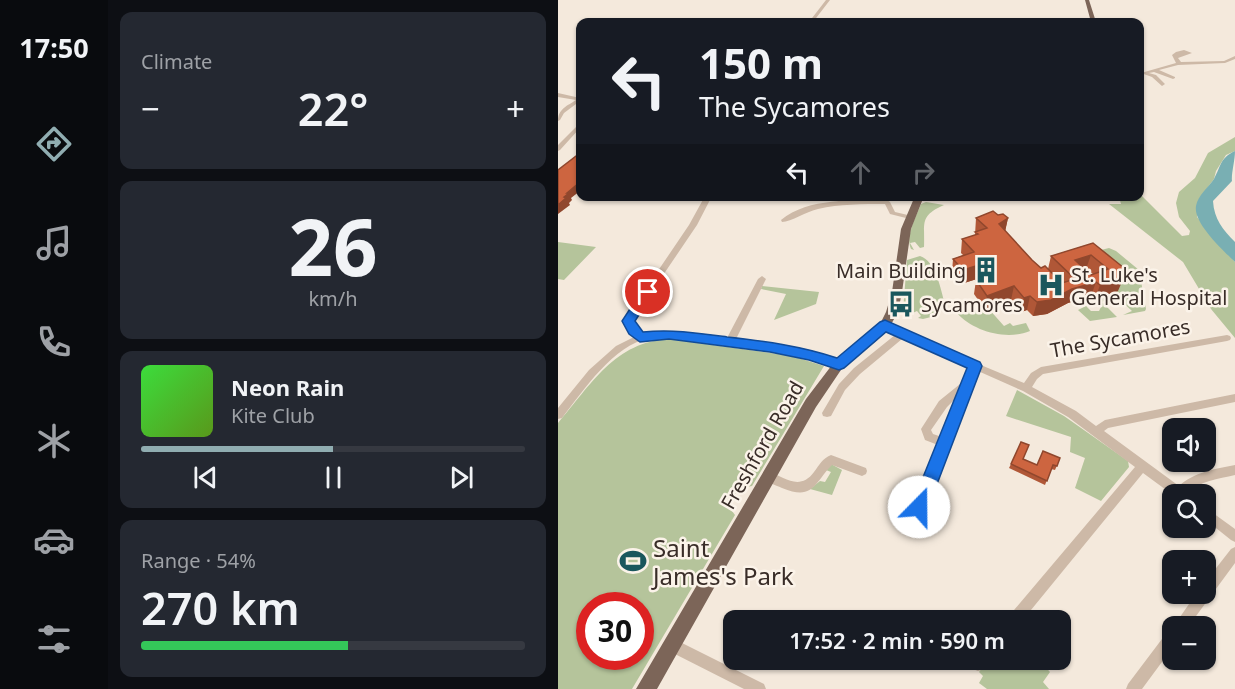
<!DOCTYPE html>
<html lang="en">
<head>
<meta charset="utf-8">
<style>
	body { margin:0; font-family:"Noto Sans",sans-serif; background:#242831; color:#f1f3f6; height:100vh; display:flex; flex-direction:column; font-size:22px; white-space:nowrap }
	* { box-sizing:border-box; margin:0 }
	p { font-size:20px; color:#9ea1a6 }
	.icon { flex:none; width:33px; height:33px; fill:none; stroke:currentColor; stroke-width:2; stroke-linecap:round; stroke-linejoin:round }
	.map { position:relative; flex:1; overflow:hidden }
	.details { display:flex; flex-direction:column; gap:12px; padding:12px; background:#0d0f14; width:450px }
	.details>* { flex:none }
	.guide { position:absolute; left:18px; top:18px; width:568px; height:183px; border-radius:12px; box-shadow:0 2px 4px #0004; background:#171b24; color:#f1f3f6; overflow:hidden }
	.fabs { position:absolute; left:604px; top:418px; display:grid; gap:12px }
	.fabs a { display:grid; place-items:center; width:54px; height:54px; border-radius:12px; background:#171b24; box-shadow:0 2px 4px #0004; font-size:30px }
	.speed { position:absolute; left:18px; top:592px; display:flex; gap:12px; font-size:30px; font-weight:700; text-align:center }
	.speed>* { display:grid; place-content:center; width:78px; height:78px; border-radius:50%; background:#171b24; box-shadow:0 2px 4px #0004; line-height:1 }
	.speed .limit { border:9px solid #d22; background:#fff; color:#111 }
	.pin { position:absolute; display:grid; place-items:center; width:51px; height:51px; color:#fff; margin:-26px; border:3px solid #fff; border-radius:50%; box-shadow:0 2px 6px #0007 }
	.me { position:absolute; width:66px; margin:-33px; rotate:22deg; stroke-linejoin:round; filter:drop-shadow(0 0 4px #0008) }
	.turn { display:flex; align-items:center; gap:21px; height:126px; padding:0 24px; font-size:27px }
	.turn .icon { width:78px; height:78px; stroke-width:2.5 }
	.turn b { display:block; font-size:42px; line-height:51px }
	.lanes { display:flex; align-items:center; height:57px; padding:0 24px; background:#0003; justify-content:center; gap:30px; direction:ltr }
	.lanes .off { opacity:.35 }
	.big { font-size:45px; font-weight:600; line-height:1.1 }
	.details .card { flex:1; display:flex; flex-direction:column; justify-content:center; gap:9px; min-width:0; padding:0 21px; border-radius:12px; background:#242831 }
	.details .dial { align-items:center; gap:0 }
	.dial b { font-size:78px; line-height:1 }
	.song { display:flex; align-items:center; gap:18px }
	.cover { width:72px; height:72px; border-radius:9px; background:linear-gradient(135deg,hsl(120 70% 55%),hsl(90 70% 35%)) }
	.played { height:6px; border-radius:3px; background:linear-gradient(90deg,#90adb1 50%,#363941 50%) }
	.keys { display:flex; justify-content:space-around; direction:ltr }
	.heat { display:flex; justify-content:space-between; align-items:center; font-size:33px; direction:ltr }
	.charge { height:9px; border-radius:4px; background:linear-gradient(90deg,#34c759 54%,#363941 0) }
	.trip { position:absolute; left:165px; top:610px; width:348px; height:60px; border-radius:12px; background:#171b24; box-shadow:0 2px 4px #0004; font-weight:600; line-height:60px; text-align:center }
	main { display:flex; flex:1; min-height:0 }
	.menu { display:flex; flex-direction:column; width:108px; justify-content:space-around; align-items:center; background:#090b0e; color:#9ea1a6 }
	.menu .icon { width:42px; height:42px }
	.menu .active { color:#90adb1 }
	.menu b { font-size:27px; color:#f1f3f6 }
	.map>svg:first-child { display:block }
</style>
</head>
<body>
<main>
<nav class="menu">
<b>17:50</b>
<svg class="icon active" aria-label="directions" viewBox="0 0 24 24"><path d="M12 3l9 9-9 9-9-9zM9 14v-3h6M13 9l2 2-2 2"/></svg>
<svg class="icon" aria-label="music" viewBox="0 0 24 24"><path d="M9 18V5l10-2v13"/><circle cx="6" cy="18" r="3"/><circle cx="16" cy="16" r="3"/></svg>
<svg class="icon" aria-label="phone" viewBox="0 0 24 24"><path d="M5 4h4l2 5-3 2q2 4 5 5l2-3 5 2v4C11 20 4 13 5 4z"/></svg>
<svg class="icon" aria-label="climate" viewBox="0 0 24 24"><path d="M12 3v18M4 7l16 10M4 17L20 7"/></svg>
<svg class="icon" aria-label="car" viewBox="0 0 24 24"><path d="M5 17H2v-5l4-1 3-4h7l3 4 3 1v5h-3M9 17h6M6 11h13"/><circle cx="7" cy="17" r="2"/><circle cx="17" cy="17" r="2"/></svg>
<svg class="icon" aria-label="filters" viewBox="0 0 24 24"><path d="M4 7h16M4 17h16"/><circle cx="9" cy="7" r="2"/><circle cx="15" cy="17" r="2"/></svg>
</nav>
<section class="details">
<div class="card"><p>Climate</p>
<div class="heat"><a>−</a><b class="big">22°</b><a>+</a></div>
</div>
<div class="card dial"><b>26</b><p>km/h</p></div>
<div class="card">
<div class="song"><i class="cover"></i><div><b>Neon Rain</b><p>Kite Club</p></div></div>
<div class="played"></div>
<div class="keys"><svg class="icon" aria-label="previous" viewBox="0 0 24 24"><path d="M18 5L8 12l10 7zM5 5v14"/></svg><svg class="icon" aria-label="pause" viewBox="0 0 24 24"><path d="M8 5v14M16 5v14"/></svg><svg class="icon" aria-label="next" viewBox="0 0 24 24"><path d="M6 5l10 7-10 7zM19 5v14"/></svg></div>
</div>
<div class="card"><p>Range · 54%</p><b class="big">270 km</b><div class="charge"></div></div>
</section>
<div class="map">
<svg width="677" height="689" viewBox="0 0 677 689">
	<rect width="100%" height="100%" fill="#f4e9dc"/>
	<path fill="#b5c49b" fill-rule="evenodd" d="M 677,137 L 677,151 L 668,155 L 658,171 L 656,179 L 641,199 L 639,217 L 677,262 L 677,338 L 653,309 L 625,262 L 551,204 L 563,204 L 561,197 L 582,196 L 582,194 L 624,236 L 631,235 L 632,231 L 621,217 L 618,203 L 621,192 L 637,178 L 650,153 Z
		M 368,202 L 386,205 C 361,216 367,223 366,247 L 362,248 L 357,242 L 352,243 L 356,250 L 353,249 C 347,236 358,217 363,204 Z
		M 0,242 L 38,247 L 6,280 L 0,279 Z
		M 551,248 L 558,251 L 581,270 L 588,309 L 587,311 L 565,315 L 574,311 L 558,296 L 552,298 L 550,297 L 555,294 L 548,287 L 535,252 Z
		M 362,256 C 378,261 383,290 387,305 L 376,311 L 377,316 L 365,319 L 360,318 L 363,316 L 359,311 L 346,317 L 345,311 L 349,260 Z
		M 204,286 L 261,292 L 258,304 L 216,320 L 228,294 L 203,289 Z
		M 548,297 L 550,299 L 544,302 L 559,317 L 532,321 L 520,310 L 528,306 L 533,311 L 541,311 L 543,307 L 537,301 Z
		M 414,308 L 418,312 L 430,308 L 446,326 L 452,323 L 455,326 L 468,323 L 472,331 C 448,341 415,331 399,313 Z
		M 112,339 L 234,356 L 266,366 L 194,486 L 182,488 L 173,499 L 171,507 L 177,515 L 74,689 L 0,689 L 0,423 C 33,385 57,341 112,339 ZM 32,606 L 82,606 L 82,657 L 32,657 Z
		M 459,390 L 506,416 L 570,461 L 571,467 L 543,501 L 517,488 L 527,458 L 512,452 L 513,437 L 448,416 Z
		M 273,464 L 284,470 L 274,495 L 252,489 L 262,481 L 267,482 L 273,472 L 268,470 Z
		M 443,660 L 481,660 L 492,672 L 485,682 L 491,689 L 429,689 L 421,683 L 425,676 L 421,672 L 427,664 L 438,666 Z"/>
	<path fill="#79afb3" d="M 677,151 C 677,160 673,175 674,181 L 655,201 C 656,219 665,230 677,242 L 677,262 C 666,251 635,223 638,206 C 640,195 650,188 656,179 C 663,166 662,158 677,151 Z"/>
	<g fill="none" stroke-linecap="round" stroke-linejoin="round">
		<path fill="#cdb9a7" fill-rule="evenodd" d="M 268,0 L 272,0 L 255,22 L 251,22 Z
			M 626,50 L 634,53 L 620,58 L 623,62 L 666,61 L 677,56 L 677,59 L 667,63 L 620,65 L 601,70 L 617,77 L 617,78 L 615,79 L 596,72 L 591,73 L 598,75 L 607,84 L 604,86 L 594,77 L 583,73 L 618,63 L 614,55 L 618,52 Z
			M 0,93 L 22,98 L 22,101 L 6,113 L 2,120 L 0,121 C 0,109 9,106 18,100 L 0,97 Z
			M 22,123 L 22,128 L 2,150 L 0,151 L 0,145 Z
			M 147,196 L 154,196 L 139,225 L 74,321 L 78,329 L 84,334 C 111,326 142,335 169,338 L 200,279 L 204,276 L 208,279 L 178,339 L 233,347 L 284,362 L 286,364 L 284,366 L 281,368 L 233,353 L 111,337 C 105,337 98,337 92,338 C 55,345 26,390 4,418 L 0,419 L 0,408 L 31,370 L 58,346 L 76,337 L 72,333 L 66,321 L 131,225 Z
			M 329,200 L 332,202 L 337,212 L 354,216 L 356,217 L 352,219 L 332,214 L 327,204 C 304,204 282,204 260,209 C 249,211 233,222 224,222 L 223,220 C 251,197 295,201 329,200 Z
			M 327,322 L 346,333 L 466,383 L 473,373 L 483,367 L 669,335 L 672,336 L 673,338 L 672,340 L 669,341 L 485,374 L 479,379 L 474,387 L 518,411 L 538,426 L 547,420 L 677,394 L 677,402 L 550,428 L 546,431 L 621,486 C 636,472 657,469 677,465 L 677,475 C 660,479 642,481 629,493 L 630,495 L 615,495 L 585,473 L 464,621 L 449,621 L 451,616 L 577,467 L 510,417 L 465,391 L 420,371 L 365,511 L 361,512 L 357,511 L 355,507 L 380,445 L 367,440 L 363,429 L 381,401 L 407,380 L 412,368 L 344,339 L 302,374 L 287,390 L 273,416 L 269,417 L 265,416 L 264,413 L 281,384 L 296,368 L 337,335 L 324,327 L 323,325 L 324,323 ZM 400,396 L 384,437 L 375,434 L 373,430 L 389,407 Z
			M 273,455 L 308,468 L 309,471 L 308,474 L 304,476 L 274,465 C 256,483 256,501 224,488 C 217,485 208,482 204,476 L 206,473 L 210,471 C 227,478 242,491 256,472 C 262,464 264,459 273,455 Z
			M 648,508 L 677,529 L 677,542 L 673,540 L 648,520 Z
			M 677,547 L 677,563 L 630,627 L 615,627 L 638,594 L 648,594 L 648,581 L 673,549 Z
			M 615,629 L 615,647 L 584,689 L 568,689 L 570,684 L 610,631 Z
			M 114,638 L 206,684 L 208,689 L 186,689 L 109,650 L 107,645 L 109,640 Z
			M 415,660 L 431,660 L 425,669 L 420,671 L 415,669 L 413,664 Z"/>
		<path fill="#7c6558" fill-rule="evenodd" d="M 527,0 L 531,0 L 538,22 L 533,22 Z
			M 357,196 L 366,196 L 353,229 L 344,292 L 340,312 L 331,328 L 318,341 L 285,367 L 258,407 L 99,689 L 78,689 L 248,399 L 277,361 L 310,335 L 323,322 L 328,312 L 334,292 L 343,229 Z"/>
	</g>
	<path fill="#b05737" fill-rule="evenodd" d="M 440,215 L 450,218 L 447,231 L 474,260 L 483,268 L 490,269 L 493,256 L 535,243 L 560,291 L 537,299 L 533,296 L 510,303 L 489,314 L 475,316 L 469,310 L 463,312 L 453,300 L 427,310 L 416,294 L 418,280 L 425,278 L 425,277 L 403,284 L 394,272 L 395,259 L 405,255 L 403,253 L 404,239 L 417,235 L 418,218 ZM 527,269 L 528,269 L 535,274 L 533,275 Z
		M 469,449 L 465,459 L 479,465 L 502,458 L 497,470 L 493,469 L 487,485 L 451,468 L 453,464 Z"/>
	<path fill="#90472d" d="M 22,182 L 22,191 L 13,198 L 14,200 L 11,203 L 12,205 L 0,214 L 0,205 L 9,193 Z
		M 450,218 L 447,232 L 441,224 Z
		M 533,255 L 528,269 L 512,274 L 517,260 Z
		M 427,263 L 425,277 L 403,284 L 405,270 Z
		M 566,277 L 560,291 L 537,299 L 542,285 Z
		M 538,282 L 533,296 L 510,303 L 489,314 L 475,316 L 479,302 L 514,289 Z
		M 456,286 L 453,300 L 427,310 L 429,296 Z
		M 472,296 L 469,310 L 463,312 L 466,298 Z"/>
	<path fill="#cd6540" stroke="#90472d" stroke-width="1.5" fill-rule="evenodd" d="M 22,153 L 22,165 L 20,167 L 22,167 L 22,182 L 9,193 L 11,193 L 6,197 L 8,198 L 0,205 L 0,170 Z
		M 435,211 L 440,215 L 445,214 L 450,218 L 441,224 L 474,260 L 483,268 L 487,266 L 504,283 L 517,279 L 493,256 L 535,243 L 566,268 L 566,277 L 542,285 L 538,282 L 514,289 L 493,300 L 479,302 L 472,296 L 466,298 L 456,286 L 429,296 L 418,280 L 437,274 L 427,263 L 405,270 L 395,259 L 416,252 L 404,239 L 420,234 L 417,232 L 429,228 L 418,218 ZM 533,255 L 550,269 L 533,275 L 517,260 Z
		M 463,442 L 471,445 L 465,459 L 479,465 L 485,451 L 502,458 L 499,466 L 495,465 L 489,481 L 453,464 Z"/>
	<path fill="#1a73e8" stroke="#114b97" stroke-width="1.5" d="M 90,288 L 96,292 L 77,321 L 85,332 C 114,329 140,333 169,337 C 206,341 243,346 279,358 L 322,322 L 327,320 L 422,362 L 424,366 L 368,513 L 361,515 L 355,513 L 353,507 L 409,368 L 328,332 L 286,368 L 281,370 L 251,360 L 212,352 L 111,339 L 82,342 L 71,334 L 64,321 L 85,289 Z"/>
	<defs>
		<g id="building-bare" transform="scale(2.07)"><path d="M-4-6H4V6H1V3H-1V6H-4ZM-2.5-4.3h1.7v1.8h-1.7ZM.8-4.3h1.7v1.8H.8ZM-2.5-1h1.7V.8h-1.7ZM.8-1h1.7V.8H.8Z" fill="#1a575d" stroke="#fbf3e9" stroke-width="2.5" paint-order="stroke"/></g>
		<g id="hospital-bare" transform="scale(2.07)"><path d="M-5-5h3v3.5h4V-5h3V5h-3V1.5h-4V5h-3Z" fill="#1a575d" stroke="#fbf3e9" stroke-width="2.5" paint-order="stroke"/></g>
		<g id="bus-bare" transform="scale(2.07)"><path d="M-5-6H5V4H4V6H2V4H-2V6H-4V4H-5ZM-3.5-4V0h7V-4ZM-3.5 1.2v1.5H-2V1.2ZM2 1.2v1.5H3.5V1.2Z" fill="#1a575d" stroke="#fbf3e9" stroke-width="2.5" paint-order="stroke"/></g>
		<g id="stadium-bare" transform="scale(2.07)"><path d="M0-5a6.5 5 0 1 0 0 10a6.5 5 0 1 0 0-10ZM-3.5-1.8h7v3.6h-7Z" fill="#1a575d" stroke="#fbf3e9" stroke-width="2.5" paint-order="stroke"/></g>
	</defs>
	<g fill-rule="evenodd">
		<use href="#building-bare" x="428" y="270"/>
		<use href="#hospital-bare" x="493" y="285"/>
		<use href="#bus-bare" x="343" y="304"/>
		<use href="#stadium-bare" x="75" y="561"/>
	</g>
	<g text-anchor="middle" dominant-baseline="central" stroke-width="5" stroke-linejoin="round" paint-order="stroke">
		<g font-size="20" fill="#392d28" stroke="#fbf3e9" text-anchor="start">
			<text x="408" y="270" text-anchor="end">Main Building</text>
			<text x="513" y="274">St. Luke's<tspan x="513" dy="23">General Hospital</tspan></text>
			<text x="363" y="304">Sycamores</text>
		</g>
		<g font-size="20" fill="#392d28" stroke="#fbf3e9">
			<text transform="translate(562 338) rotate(-10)">The Sycamores</text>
			<text transform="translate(204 445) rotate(-60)">Freshford Road</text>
		</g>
		<g font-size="24" fill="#392d28" stroke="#fbf3e9" text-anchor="start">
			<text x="95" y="547">Saint<tspan x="95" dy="28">James's Park</tspan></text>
		</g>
	</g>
</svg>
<div class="fabs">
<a><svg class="icon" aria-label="sound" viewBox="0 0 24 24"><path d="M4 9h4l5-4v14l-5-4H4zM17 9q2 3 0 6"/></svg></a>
<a><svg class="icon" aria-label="search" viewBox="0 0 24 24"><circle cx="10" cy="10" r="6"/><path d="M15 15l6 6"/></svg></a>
<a>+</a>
<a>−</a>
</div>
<div class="speed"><div class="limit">30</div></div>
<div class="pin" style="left:90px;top:292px;background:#d93025"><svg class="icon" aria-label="arrive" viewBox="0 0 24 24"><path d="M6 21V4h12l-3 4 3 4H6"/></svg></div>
<svg class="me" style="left:361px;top:507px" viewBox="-20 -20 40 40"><circle r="19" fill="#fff"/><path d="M0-13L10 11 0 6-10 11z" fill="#1a73e8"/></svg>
<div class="trip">17:52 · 2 min · 590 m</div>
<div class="guide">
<div class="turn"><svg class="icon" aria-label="left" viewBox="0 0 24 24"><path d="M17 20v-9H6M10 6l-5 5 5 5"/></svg><div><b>150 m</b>The Sycamores</div></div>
<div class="lanes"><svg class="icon" aria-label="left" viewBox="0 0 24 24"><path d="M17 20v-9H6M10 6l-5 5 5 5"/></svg><svg class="icon off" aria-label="ahead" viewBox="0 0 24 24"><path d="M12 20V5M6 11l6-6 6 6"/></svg><svg class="icon off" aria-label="right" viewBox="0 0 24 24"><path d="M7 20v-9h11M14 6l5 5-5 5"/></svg></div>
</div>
</div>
</main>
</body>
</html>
